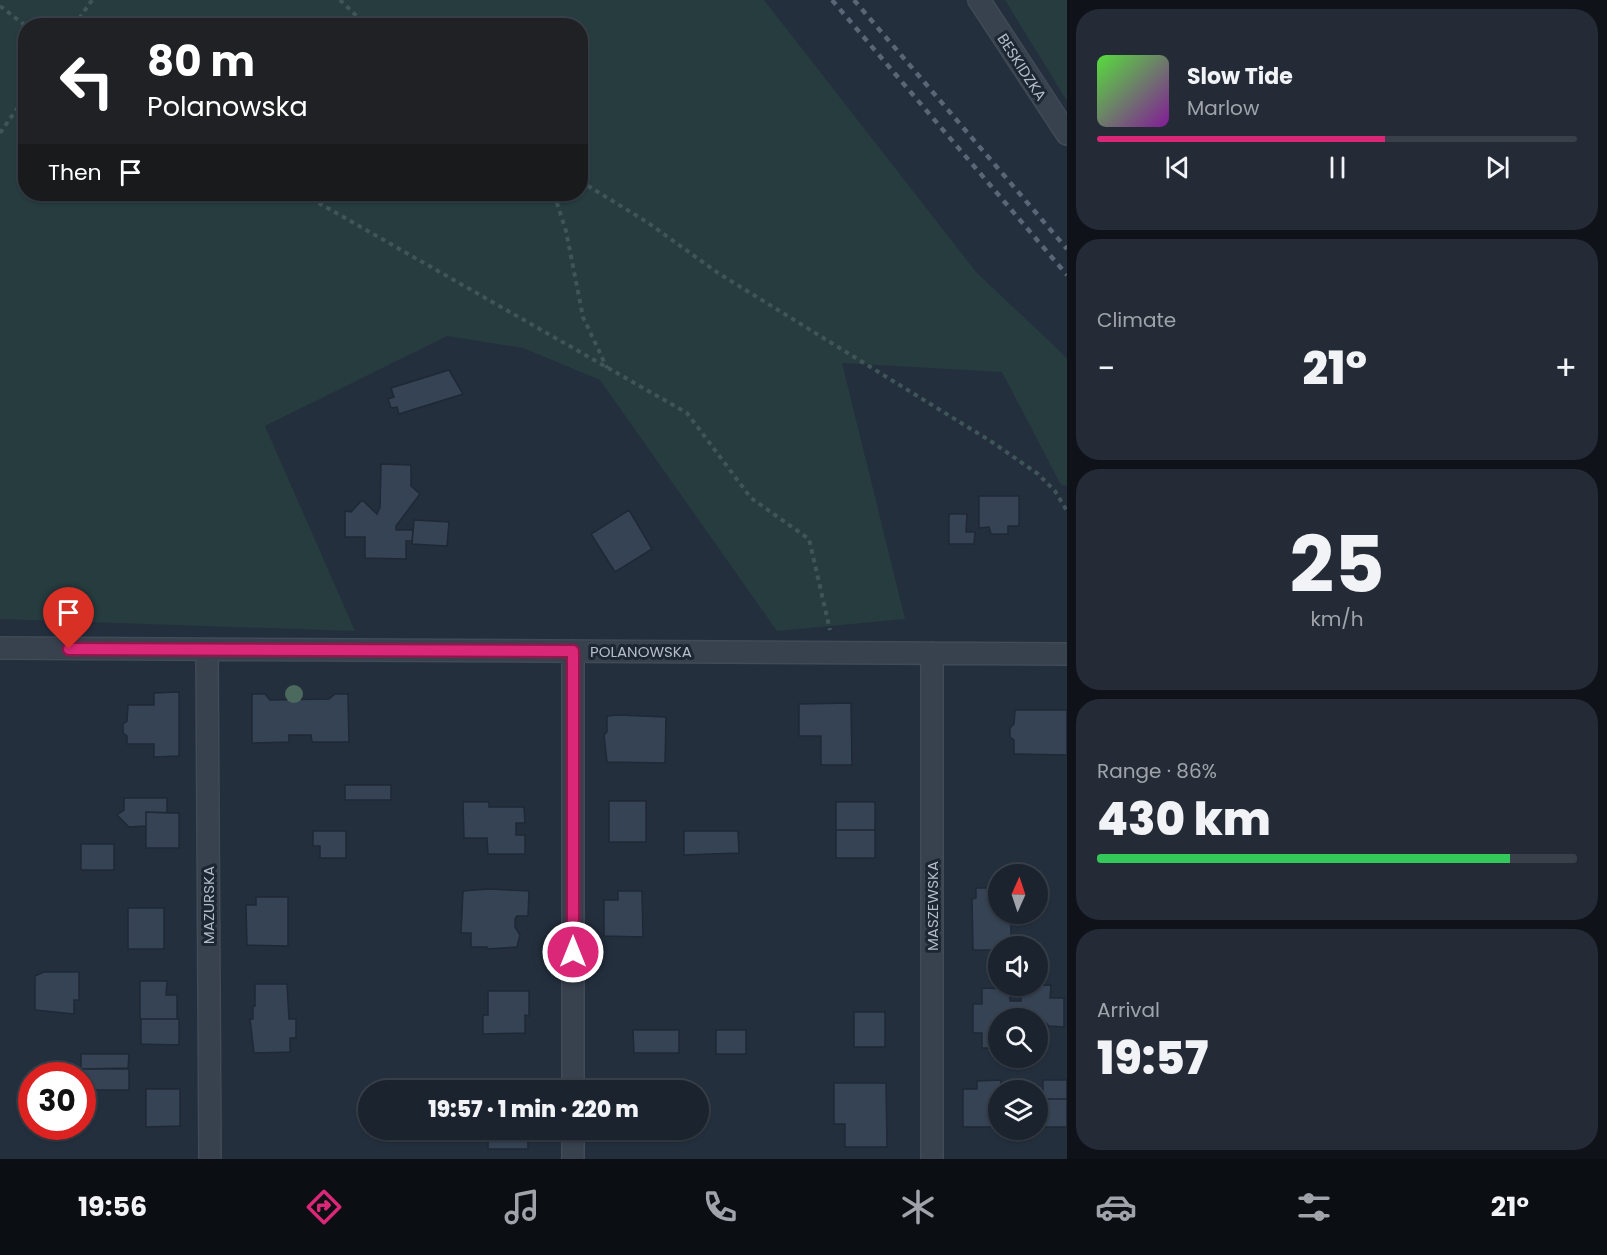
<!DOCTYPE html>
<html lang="en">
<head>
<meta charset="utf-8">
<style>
	body { margin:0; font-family:Poppins,sans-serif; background:#242b36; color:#f1f3f6; height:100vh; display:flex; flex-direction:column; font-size:22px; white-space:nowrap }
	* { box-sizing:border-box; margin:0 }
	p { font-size:20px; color:#a0a4aa }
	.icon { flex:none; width:33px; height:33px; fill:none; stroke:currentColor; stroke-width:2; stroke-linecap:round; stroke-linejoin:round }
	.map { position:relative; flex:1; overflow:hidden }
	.sheet { display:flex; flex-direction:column; gap:9px; padding:9px; background:#0f1319; width:540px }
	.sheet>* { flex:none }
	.banner { position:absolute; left:18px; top:18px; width:570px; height:183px; border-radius:24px; box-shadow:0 2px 4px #0004,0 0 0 2px #39404a; background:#202124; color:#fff; overflow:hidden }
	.needle { width:39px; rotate:3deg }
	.fabs { position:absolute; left:988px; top:864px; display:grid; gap:12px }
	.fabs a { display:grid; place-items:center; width:60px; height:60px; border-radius:50%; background:#1b232e; box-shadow:0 2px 4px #0004,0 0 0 2px #39404a; font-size:30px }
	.speed { position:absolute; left:18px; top:1062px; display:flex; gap:12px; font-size:30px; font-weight:700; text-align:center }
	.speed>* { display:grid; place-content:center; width:78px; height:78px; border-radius:50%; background:#1b232e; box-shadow:0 2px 4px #0004,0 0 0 2px #39404a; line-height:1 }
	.speed .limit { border:9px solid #d22; background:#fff; color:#111 }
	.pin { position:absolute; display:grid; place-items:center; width:51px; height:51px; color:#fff; margin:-62px -26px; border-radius:50% 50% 50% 0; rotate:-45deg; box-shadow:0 0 6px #0007 }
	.pin .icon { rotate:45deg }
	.me { position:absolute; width:66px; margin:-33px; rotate:0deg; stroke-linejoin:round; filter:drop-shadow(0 0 4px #0008) }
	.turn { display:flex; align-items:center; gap:21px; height:126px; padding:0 30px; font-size:27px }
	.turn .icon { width:78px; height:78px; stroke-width:2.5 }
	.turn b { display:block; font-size:42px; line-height:51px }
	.then { display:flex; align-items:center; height:57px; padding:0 30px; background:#0003; gap:12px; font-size:22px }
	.big { font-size:45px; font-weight:800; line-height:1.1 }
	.sheet .tile { flex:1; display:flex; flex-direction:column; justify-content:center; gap:9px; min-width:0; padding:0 21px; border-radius:24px; background:#242b36 }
	.sheet .dial { align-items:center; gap:0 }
	.dial b { font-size:78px; line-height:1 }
	.song { display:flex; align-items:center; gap:18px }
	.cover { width:72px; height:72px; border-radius:9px; background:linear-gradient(135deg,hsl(110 70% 55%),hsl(290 70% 35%)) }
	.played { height:6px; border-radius:3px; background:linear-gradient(90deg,#db2777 60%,#39404a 60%) }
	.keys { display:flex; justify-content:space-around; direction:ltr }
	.heat { display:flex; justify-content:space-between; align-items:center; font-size:33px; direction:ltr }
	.charge { height:9px; border-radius:4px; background:linear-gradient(90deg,#34c759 86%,#39404a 0) }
	.trip { position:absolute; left:358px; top:1080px; width:351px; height:60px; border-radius:30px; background:#1b232e; box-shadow:0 2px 4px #0004,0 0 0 2px #39404a; font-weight:800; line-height:60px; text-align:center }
	.tabs { display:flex; height:96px; justify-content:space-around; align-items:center; background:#0b0e12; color:#a0a4aa }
	.tabs .icon { width:42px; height:42px }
	.tabs .current { color:#db2777 }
	.tabs b { font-size:27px; color:#f1f3f6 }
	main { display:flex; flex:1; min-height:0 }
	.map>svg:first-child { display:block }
</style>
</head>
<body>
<main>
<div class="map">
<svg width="1067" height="1159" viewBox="0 0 1067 1159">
	<rect width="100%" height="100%" fill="#242f3e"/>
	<path fill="#263c3f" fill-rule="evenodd" d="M 0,0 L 764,0 L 976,272 L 1067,358 L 1067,486 L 1061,485 L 1002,372 L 842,363 L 905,619 L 777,631 L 600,380 L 523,348 L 447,336 L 265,426 L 355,631 L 0,619 ZM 26,26 L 580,26 L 580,194 L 26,194 Z
		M 1005,0 L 1067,0 L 1067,101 Z"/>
	<path fill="#364354" stroke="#1f2835" stroke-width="1.5" d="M 449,370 L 463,394 L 399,414 L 397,407 L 391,408 L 388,399 L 394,397 L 391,388 Z
		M 381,464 L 411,465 L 411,486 L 420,494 L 396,526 L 396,530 L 413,530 L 412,541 L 406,541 L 406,559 L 365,558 L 365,537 L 345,537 L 345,511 L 351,512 L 362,500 L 377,514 L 380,507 Z
		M 979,496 L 1019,496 L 1019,526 L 1008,526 L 1008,534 L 991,534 L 989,527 L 979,528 Z
		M 629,510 L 652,549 L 615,572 L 591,534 Z
		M 949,514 L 967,514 L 966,532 L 975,532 L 974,544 L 949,544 Z
		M 414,520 L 449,522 L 447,546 L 412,544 Z
		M 179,692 L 179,756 L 154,757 L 154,744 L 127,744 L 127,736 L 123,733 L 123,724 L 127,721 L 128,705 L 154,705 L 154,693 Z
		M 252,694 L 265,694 L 270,700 L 329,699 L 335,694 L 348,694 L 349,742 L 312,742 L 311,735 L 289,735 L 289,742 L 252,743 Z
		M 851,703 L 852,765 L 821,765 L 821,736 L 799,736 L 799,704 Z
		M 1015,710 L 1067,710 L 1067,755 L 1014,754 L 1014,740 L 1010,737 L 1010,728 L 1014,724 Z
		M 618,715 L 666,717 L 665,763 L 607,762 L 604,735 L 607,732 L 607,716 Z
		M 345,785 L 391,785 L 391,800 L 345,800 Z
		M 124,798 L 167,798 L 167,813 L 146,812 L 146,826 L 129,827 L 117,815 L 124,810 Z
		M 609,801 L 646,801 L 646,842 L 609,842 Z
		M 463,802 L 489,802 L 489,807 L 524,807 L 525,823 L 516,823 L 516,835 L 525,835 L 525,854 L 488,854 L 487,838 L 464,838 Z
		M 836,802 L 875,802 L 875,830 L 836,830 Z
		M 146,812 L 179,813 L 179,848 L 146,848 Z
		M 836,830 L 875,830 L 875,858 L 836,858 Z
		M 313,831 L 346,831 L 346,858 L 320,858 L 320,846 L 313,846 Z
		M 684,831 L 738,831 L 739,853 L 684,855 Z
		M 81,844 L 114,844 L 114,870 L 81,870 Z
		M 976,888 L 999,888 L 999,914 L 1011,914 L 1011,946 L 999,946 L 999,950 L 973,950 L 972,899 L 976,898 Z
		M 489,889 L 529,891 L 528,916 L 517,916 L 515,919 L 515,927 L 520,935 L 517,947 L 488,949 L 487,947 L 471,947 L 471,933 L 461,933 L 463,891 Z
		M 618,891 L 642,891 L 643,937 L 604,936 L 604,900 L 618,900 Z
		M 256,897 L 288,897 L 288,946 L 247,945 L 246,905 L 256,905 Z
		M 128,908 L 164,908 L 164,949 L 128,949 Z
		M 44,972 L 79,972 L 79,1000 L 74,1000 L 74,1014 L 35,1010 L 35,976 Z
		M 140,981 L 167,981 L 166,995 L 177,995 L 177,1019 L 140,1019 Z
		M 255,984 L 287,984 L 289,1019 L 296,1019 L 296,1038 L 290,1038 L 290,1052 L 254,1053 L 250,1019 L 253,1019 L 253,1006 L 255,1006 Z
		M 1051,985 L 1050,998 L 1064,998 L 1064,1027 L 1049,1026 L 1036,1013 L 1020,1013 L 1020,1018 L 999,1018 L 999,1048 L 982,1048 L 982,1033 L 973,1033 L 973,1004 L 982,1004 L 982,988 L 1010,989 L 1010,1001 L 1021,1001 L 1021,986 Z
		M 488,991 L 529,991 L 529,1016 L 525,1015 L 525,1033 L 483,1034 L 483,1015 L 488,1015 Z
		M 854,1012 L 885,1012 L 885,1047 L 854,1047 Z
		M 141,1019 L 179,1019 L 179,1045 L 141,1044 Z
		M 633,1030 L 679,1030 L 679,1053 L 634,1053 Z
		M 716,1030 L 746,1030 L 746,1054 L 716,1054 Z
		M 81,1054 L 129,1054 L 128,1068 L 81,1069 Z
		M 81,1069 L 129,1069 L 129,1090 L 82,1090 Z
		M 1001,1080 L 999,1127 L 963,1127 L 963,1089 L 977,1089 L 977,1081 Z
		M 1043,1080 L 1067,1080 L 1067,1099 L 1043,1099 Z
		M 834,1083 L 886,1083 L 887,1147 L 845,1147 L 845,1124 L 834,1124 Z
		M 620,1084 L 644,1084 L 644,1090 L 620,1090 Z
		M 146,1089 L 180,1089 L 180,1126 L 146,1127 Z
		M 1041,1099 L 1067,1099 L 1067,1127 L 1041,1127 Z
		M 481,1130 L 528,1131 L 528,1149 L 488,1149 L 488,1133 L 481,1133 Z"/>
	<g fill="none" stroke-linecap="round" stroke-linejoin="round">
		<g stroke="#414a57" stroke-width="24">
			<path id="street" d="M 979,0 L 1067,134
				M 0,648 L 1067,654
				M 207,651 L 210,1159
				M 573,1090 L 573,651
				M 573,1130 L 573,1159
				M 932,1159 L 932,653"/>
		</g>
		<path stroke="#3f5557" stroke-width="4" stroke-dasharray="4.5 4.5" stroke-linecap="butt" d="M 340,0 L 367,26
			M 0,6 L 26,26
			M 74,26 L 92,0
			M 0,133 L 26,96
			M 580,181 L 647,222 L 718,273 L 992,442 L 1038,474 L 1055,491 L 1067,511
			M 303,194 L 687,413 L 751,498 L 809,539 L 830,630
			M 554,194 L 566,231 L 583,317 L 607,368"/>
		<use href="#street" stroke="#38414e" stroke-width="21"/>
		<path stroke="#5a6575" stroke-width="4.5" stroke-dasharray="6 6" stroke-linecap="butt" d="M 832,0 L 1067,275
			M 854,0 L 1067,249"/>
	</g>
	<circle fill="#4b6a5d" cx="294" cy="694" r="9"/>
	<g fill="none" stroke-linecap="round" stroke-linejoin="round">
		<g stroke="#8e194d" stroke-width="15">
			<path id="route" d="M 69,649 L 573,651 L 573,952"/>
		</g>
		<use href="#route" stroke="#db2777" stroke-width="10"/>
	</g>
	<g text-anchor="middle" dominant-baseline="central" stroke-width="6" stroke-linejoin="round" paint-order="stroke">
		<g font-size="15" fill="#b4bcc9" stroke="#1d2633">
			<text transform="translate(1022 67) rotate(57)">BESKIDZKA</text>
			<text x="641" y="651">POLANOWSKA</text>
			<text transform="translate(208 905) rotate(-90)">MAZURSKA</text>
			<text transform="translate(932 906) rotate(-90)">MASZEWSKA</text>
		</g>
	</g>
</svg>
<div class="fabs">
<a><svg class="needle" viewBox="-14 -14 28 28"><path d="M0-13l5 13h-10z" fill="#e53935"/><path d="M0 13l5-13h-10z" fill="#a0a4aa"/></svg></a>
<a><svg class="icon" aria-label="sound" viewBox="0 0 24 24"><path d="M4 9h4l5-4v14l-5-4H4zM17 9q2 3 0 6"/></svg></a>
<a><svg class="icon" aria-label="search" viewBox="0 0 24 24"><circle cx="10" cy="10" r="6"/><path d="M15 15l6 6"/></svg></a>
<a><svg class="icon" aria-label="layers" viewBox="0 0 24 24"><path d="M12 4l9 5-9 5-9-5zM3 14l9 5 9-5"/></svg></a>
</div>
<div class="speed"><div class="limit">30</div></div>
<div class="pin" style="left:69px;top:649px;background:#d93025"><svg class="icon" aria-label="arrive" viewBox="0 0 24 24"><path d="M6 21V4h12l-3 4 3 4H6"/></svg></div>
<svg class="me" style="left:573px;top:952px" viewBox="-20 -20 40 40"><circle r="17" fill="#db2777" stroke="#fff" stroke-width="3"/><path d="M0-11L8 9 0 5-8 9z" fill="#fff"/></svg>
<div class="trip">19:57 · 1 min · 220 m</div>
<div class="banner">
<div class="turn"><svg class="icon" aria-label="left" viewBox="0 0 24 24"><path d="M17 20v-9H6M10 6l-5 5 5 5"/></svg><div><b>80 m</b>Polanowska</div></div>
<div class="then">Then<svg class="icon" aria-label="arrive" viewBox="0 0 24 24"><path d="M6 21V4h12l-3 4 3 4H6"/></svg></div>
</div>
</div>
<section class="sheet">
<div class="tile">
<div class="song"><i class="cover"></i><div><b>Slow Tide</b><p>Marlow</p></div></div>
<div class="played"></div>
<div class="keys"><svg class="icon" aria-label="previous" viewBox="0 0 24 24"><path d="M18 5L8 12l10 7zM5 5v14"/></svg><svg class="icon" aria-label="pause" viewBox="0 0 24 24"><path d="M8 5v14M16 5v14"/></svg><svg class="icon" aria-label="next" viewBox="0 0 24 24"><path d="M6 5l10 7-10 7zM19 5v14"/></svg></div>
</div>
<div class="tile"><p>Climate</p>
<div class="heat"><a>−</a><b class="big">21°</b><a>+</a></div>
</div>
<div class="tile dial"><b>25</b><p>km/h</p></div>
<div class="tile"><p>Range · 86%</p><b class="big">430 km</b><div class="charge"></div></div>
<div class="tile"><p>Arrival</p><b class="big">19:57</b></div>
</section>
</main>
<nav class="tabs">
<b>19:56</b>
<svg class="icon current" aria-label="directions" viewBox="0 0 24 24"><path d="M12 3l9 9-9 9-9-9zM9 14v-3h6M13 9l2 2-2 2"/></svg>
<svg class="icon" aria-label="music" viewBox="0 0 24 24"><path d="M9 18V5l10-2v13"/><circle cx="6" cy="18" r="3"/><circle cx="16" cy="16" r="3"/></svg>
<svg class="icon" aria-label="phone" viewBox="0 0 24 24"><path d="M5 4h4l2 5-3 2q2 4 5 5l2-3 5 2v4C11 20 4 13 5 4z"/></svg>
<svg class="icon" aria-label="climate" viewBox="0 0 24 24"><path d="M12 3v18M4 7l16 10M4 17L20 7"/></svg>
<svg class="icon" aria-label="car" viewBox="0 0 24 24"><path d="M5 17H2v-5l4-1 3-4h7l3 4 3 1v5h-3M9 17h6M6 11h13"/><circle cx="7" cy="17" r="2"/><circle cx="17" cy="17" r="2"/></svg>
<svg class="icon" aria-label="filters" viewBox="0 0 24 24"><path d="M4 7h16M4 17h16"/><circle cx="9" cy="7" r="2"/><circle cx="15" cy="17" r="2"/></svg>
<b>21°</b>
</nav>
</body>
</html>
